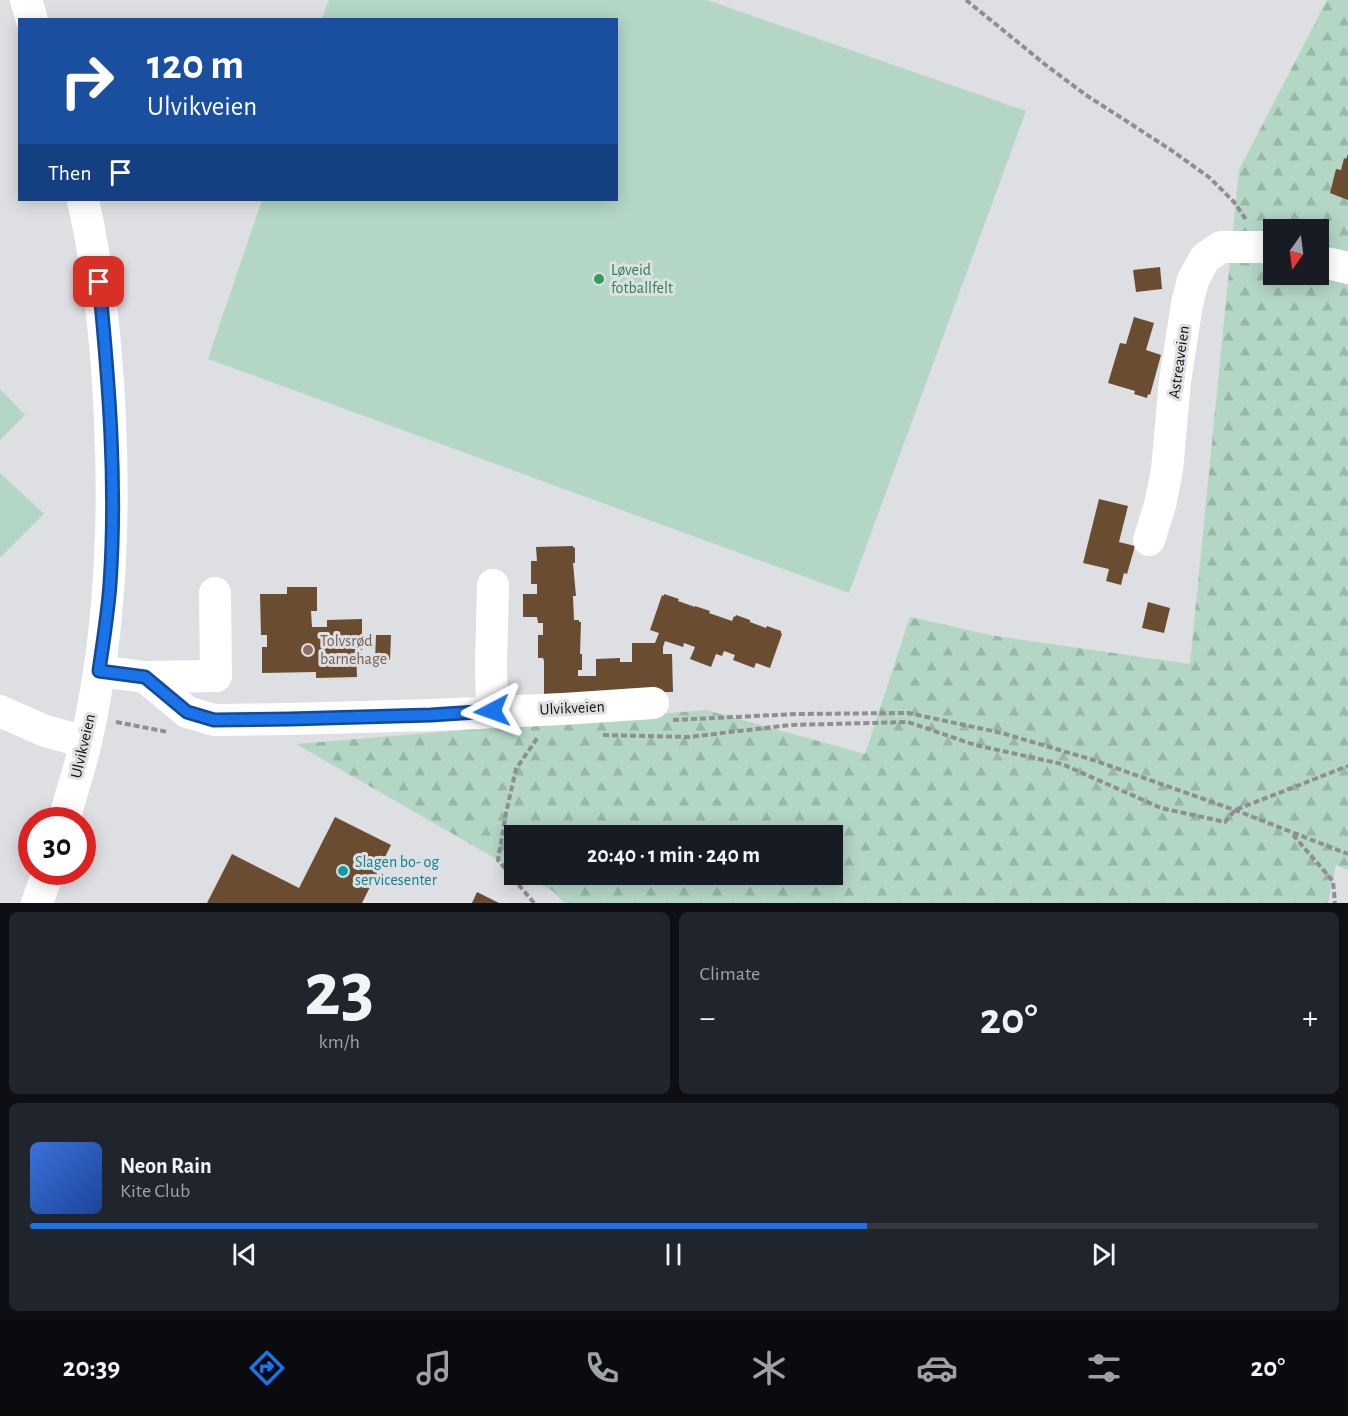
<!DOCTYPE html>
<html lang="en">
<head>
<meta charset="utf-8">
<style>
	body { margin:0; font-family:"Alegreya Sans",sans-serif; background:#20242c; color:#f1f3f6; height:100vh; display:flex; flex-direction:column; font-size:22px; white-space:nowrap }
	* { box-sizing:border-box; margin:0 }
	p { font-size:20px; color:#9ea1a6 }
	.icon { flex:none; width:33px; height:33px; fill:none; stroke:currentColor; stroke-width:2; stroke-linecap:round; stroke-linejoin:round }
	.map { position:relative; height:903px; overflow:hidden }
	.details { display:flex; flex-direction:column; gap:9px; padding:9px; background:#0d0f14; flex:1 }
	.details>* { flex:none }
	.top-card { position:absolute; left:18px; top:18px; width:600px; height:183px; border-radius:0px; box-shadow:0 3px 15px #0003; background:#1a4fa0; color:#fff; overflow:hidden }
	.needle { width:39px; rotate:194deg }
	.buttons { position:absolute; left:1263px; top:219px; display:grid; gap:12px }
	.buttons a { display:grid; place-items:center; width:66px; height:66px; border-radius:0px; background:#171b24; box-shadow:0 3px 15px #0003; font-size:30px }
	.speed { position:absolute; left:18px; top:807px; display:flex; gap:12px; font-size:30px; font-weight:700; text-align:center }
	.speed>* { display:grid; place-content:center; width:78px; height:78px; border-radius:50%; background:#171b24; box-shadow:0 3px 15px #0003; line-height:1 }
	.speed .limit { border:9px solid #d22; background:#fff; color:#111 }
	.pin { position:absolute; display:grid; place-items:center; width:51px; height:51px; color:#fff; margin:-26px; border-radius:12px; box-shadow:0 3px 9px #0006 }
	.me { position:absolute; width:66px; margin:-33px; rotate:266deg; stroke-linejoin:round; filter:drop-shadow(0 0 4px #0008) }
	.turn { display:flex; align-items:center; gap:21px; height:126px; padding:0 30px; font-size:27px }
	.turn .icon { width:78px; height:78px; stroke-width:2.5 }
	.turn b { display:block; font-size:42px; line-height:51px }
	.then { display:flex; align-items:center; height:57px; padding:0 30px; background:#0003; gap:12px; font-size:22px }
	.big { font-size:45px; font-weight:700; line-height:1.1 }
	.details .widget { flex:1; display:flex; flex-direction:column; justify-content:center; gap:9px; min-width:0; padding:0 21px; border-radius:9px; background:#20242c }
	.details .dial { align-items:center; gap:0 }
	.dial b { font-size:78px; line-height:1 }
	.song { display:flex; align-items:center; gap:18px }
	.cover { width:72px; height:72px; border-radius:9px; background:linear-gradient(135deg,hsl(220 70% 55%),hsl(220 70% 35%)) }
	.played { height:6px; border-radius:3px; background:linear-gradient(90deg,#1a73e8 65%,#363941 65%) }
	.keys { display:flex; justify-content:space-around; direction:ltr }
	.heat { display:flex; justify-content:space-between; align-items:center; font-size:33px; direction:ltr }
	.details .tiles { flex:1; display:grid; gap:9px; grid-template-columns:1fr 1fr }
	.widget:last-child { grid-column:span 2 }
	.trip { position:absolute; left:504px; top:825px; width:339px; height:60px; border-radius:0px; background:#171b24; box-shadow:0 3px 15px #0003; font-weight:700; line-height:60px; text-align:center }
	.tab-bar { display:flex; height:96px; justify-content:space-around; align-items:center; background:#090b0e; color:#9ea1a6 }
	.tab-bar .icon { width:42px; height:42px }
	.tab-bar .current { color:#1a73e8 }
	.tab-bar b { font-size:27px; color:#f1f3f6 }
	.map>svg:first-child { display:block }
</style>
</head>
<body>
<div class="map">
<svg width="1348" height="903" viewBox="0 0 1348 903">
	<defs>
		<pattern id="forest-firs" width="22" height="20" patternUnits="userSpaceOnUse" patternTransform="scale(1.5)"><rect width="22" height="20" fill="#b3d6c5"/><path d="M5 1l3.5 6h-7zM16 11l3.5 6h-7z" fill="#99b6a8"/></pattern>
	</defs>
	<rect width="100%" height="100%" fill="#dedfe3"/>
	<path fill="#b3d6c5" d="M 329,0 L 707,0 L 1026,111 L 849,593 L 208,359 L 262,200 L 616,200 L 616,20 L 322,19 Z
		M 0,389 L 25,415 L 0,440 Z
		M 0,473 L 44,514 L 0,558 Z"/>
	<path fill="url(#forest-firs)" fill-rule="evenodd" d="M 1327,0 L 1348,0 L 1348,870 L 1336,865 L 1328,903 L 564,903 L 553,891 L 524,875 L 832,874 L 832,836 L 514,836 L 514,869 L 296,744 L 706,710 L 865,754 L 910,617 L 995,636 L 1190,664 L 1239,170 ZM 1274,230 L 1318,230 L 1318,274 L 1274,274 Z"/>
	<path fill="#6a4d30" d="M 1348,154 L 1348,200 L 1330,193 L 1336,169 L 1341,170 L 1344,158 L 1346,159 Z
		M 1160,267 L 1162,289 L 1136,292 L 1133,270 Z
		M 1134,317 L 1154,323 L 1146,350 L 1161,355 L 1150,395 L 1148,394 L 1147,398 L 1134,394 L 1135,391 L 1108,383 L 1120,343 L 1126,344 Z
		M 1099,499 L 1128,506 L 1119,542 L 1135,546 L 1127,574 L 1124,573 L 1121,585 L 1106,581 L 1109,569 L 1083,563 Z
		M 573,546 L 573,547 L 575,548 L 575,563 L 573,563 L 576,596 L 573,596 L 574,620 L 579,620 L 579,622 L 581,622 L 580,654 L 582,654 L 582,670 L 578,670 L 578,676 L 596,676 L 596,659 L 620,658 L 620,662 L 632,662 L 632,643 L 655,643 L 659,633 L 650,630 L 662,595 L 664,596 L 664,594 L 679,599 L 678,601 L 695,607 L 695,606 L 710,611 L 709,613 L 732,621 L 734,616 L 735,617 L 736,615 L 750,620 L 750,622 L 766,628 L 767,626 L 781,631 L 781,633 L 782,634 L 770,668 L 756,663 L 754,668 L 733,660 L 735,655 L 724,651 L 722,656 L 716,654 L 711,667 L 690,659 L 695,647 L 684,643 L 683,647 L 665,641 L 663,647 L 663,654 L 672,654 L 673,692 L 544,694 L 544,661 L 543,658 L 538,658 L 538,635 L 543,635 L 543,623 L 538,623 L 537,617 L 523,617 L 523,594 L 537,594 L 537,584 L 531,584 L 531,561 L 537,561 L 536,547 Z
		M 287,587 L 317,587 L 317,611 L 311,611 L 312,627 L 327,627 L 327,620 L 362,619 L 362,650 L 356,650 L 357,677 L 316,678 L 316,672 L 262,673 L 262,647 L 267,647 L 267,635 L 261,635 L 260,594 L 287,594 Z
		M 1148,602 L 1170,608 L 1164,633 L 1142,628 Z
		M 376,635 L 391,635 L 390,660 L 375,659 Z
		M 335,817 L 391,845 L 362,903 L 207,903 L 232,854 L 299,888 Z
		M 477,892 L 499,903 L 472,903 Z"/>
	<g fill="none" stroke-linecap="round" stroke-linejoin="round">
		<path stroke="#8f8f92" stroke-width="4" stroke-dasharray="6 3" stroke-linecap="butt" d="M 966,0 L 1047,66 L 1086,95 L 1171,150 L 1210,178 L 1234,202 L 1247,221
			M 673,720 L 796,714 L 908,713 L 1002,733 L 1090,759 L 1235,810 L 1348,854
			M 116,722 L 168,732
			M 603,735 L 689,737 L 790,725 L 908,722 L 975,745 L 1062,764 L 1161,808 L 1225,822 L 1235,810 L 1348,766
			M 1293,835 L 1333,881 L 1335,903
			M 534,903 L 498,860 L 506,813 L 516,769 L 538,737"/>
		<path stroke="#fff" stroke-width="32" d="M 26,0 L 32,20
			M 1318,261 L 1348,268
			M 1149,540 L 1160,505 L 1167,470 L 1175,381 L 1187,304 L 1193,280 L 1205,258 L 1221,247 L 1263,247 L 1274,249
			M 99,671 L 145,677 L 187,712 L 214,720 L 290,719 L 431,715 L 563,709 L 653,703
			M 145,677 L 216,676 L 215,593
			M 0,711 L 45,731 L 86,742
			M 492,711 L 491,665 L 493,585
			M 64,820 C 71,794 80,768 86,742 C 110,636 115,529 110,421 C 107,346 99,272 83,200
			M 37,903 L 48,872"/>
	</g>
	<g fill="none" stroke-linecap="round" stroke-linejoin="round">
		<g stroke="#114b97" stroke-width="15">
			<path id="route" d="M 99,282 C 109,383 117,483 110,584 C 108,613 103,642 99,671 L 145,677 L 187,712 L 214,720 L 290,719 L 431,715 L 492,711"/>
		</g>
		<use href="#route" stroke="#1a73e8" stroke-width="10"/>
	</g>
	<circle fill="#2e9e5b" stroke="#dedfe3" stroke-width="2" cx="599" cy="279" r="6"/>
	<circle fill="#8d6e63" stroke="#dedfe3" stroke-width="2" cx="308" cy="650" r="6"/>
	<circle fill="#0f9aa8" stroke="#dedfe3" stroke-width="2" cx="343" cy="871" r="6"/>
	<g text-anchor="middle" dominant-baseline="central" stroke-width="6" stroke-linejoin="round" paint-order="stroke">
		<g font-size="16" fill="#27864d" stroke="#dedfe3" text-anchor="start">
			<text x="611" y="270">Løveid<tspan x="611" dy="18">fotballfelt</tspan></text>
		</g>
		<g font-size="16" fill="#0e0e0f" stroke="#dedfe3">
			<text transform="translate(1179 362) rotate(-82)">Astreaveien</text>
			<text transform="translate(572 708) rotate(-3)">Ulvikveien</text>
			<text transform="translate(83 746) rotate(-77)">Ulvikveien</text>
		</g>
		<g font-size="16" fill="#785e54" stroke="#dedfe3" text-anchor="start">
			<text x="320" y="641">Tolvsrød<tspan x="320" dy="18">barnehage</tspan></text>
		</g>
		<g font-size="16" fill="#0d838f" stroke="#dedfe3" text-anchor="start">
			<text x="355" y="862">Slagen bo- og<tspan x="355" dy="18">servicesenter</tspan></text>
		</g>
	</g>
</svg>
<div class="buttons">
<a><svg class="needle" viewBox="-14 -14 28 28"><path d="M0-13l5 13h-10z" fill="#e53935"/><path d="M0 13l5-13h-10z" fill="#9ea1a6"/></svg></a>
</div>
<div class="speed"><div class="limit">30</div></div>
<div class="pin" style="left:99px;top:282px;background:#d93025"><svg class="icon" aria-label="arrive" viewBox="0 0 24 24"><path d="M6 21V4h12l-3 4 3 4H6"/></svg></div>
<svg class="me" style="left:492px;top:711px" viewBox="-20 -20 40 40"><path d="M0-17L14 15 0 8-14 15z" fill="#1a73e8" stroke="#fff" stroke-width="4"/></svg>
<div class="trip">20:40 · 1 min · 240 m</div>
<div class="top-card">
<div class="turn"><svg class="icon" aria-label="right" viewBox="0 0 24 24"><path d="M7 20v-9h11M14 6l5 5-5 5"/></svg><div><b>120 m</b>Ulvikveien</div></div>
<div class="then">Then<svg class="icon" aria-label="arrive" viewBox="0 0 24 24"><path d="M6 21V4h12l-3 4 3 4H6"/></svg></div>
</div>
</div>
<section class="details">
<div class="tiles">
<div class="widget dial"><b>23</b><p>km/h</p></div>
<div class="widget"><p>Climate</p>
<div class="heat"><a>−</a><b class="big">20°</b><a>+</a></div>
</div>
<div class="widget">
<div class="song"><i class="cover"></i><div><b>Neon Rain</b><p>Kite Club</p></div></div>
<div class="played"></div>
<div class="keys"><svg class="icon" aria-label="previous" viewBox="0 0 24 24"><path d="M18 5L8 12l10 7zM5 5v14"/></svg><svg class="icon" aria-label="pause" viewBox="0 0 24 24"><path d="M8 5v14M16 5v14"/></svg><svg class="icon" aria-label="next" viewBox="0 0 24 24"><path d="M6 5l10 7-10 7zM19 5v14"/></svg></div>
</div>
</div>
</section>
<nav class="tab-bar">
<b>20:39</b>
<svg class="icon current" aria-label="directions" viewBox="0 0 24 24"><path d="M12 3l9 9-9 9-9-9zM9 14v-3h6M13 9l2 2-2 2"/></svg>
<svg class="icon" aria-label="music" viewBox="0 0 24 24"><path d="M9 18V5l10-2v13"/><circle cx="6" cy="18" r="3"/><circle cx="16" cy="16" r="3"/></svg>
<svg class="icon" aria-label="phone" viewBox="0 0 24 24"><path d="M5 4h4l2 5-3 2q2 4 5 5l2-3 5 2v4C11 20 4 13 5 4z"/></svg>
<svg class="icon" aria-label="climate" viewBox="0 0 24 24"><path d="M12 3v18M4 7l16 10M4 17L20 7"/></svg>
<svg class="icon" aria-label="car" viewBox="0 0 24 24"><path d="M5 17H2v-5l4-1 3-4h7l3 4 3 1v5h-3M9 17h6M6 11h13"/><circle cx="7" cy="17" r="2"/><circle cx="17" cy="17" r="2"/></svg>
<svg class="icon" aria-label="filters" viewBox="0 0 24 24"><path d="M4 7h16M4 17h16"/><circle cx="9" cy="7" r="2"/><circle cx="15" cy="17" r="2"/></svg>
<b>20°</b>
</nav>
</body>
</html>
